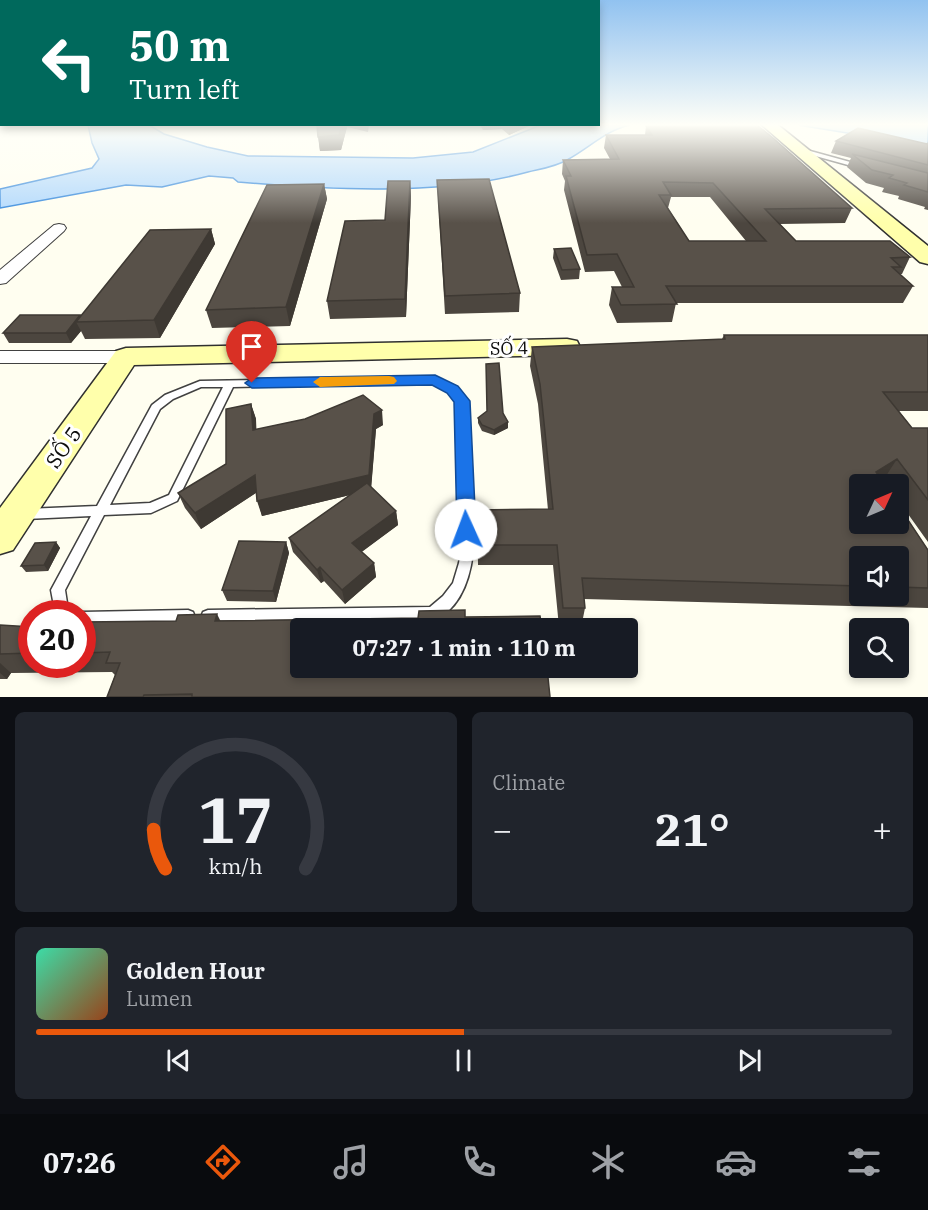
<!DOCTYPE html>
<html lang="en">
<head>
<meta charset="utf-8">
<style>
	body { margin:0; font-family:"IBM Plex Serif",serif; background:#20242c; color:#f1f3f6; height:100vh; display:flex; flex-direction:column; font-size:22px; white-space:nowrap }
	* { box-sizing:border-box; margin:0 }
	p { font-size:20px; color:#9ea1a6 }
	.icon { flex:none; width:33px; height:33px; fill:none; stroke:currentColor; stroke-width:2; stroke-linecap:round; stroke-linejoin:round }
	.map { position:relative; height:697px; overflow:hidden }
	.details { display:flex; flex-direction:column; gap:15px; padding:15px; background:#0d0f14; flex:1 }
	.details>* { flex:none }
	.top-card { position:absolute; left:0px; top:0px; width:600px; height:126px; box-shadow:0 3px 9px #0003; background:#00695c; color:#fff; overflow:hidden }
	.needle { width:39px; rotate:46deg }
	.controls { position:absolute; left:849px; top:474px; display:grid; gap:12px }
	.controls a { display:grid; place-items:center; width:60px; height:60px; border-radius:6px; background:#171b24; box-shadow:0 3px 9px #0003; font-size:30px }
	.speed { position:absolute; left:18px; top:600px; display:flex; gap:12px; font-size:30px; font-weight:700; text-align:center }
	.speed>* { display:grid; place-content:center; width:78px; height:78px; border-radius:50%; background:#171b24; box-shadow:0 3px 9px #0003; line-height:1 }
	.speed .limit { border:9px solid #d22; background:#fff; color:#111 }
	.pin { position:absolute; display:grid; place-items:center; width:51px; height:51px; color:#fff; margin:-62px -26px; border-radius:50% 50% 50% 0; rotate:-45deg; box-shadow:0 0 6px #0007 }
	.pin .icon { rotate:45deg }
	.me { position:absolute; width:66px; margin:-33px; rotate:358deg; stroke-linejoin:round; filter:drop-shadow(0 0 4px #0008) }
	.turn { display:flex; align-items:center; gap:21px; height:126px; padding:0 30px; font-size:27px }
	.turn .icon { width:78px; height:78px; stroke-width:2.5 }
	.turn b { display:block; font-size:42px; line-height:51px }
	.big { font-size:45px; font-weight:800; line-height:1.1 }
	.details .widget { flex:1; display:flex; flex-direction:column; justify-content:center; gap:9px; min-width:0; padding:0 21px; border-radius:9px; background:#20242c }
	.details .dial { align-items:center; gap:0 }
	.dial svg { height:156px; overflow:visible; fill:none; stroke:#363941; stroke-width:7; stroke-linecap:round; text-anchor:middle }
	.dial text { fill:#f1f3f6; stroke:none }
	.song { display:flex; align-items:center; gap:18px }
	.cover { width:72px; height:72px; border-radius:9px; background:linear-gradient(135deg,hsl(160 70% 55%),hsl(20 70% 35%)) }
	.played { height:6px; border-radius:3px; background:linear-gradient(90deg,#ea580c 50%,#363941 50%) }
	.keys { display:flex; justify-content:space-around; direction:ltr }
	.heat { display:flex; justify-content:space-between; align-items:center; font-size:33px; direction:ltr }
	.details .tiles { flex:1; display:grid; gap:15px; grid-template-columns:1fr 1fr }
	.widget:last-child { grid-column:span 2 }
	.trip { position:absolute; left:290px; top:618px; width:348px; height:60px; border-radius:6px; background:#171b24; box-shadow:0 3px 9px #0003; font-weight:800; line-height:60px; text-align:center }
	.menu { display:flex; height:96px; justify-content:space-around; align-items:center; background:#090b0e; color:#9ea1a6 }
	.menu .icon { width:42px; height:42px }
	.menu .on { color:#ea580c }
	.menu b { font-size:27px; color:#f1f3f6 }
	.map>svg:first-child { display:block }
</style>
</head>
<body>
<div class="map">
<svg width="928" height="697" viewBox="0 0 928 697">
	<rect width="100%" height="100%" fill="#fffef0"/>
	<path fill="#aed7fd" stroke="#2d84dc" stroke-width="1.5" d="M 88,125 L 149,125 L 164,134 L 207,147 L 248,156 L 413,158 L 473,152 L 541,125 L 630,125 C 606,130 588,149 567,160 C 555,167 540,169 528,172 C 440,196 328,190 238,182 L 233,178 L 209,176 L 162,187 L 126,185 L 0,208 L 0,189 L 92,168 L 99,159 L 92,143 Z
		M 799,125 L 928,125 L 928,146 L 804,126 Z"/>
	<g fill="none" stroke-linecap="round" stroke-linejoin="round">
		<g stroke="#414141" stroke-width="3">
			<path id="lane" d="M 803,149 L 861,165 L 862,166 L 859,168 L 801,152 L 801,150 Z
				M 435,377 L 456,387 L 467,401 L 473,552 C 470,579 460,610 432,621 L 208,624 L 203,622 L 201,617 L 203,612 L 208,610 L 430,607 L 443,596 L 453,583 L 459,563 L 461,552 L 457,401 L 450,391 L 433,383 L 233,387 L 177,501 L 151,513 L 104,515 L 65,590 L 67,603 L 74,609 L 76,614 L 59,614 L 54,606 L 51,590 L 91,516 L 26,519 L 22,518 L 20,514 L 22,510 L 26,509 L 97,506 L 152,405 L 165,395 L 200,381 ZM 201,387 L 223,387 L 169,495 L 150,503 L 110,505 L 160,409 L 173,399 Z
				M 188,610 L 193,612 L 195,617 L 193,622 L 188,624 L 82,626 L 82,614 L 79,614 L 82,612 Z"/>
		</g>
		<g stroke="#414141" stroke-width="2">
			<path id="street" d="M 59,224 L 64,225 L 66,228 L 64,231 L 6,283 L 0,284 L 0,270 L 54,225 Z
				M 0,351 L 126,351 L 133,353 L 136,357 L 133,361 L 126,363 L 0,363 Z"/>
		</g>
		<g stroke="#303030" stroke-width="3">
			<path id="secondary" d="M 762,125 L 778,125 L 928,246 L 928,264 L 920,262 Z
				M 567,339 L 577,341 L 580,347 L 577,353 L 567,355 L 134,365 L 13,550 L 0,554 L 0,508 L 116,351 L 126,348 Z"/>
		</g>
		<use href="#lane" fill="#fff" fill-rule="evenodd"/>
		<use href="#street" fill="#fff" fill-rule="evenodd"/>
		<use href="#secondary" fill="#ffffab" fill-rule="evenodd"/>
	</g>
	<path fill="#4c463f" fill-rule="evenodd" d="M 317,125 L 369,125 L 368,132 L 347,127 L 341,150 L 320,151 Z
		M 480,125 L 531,125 L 509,135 L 502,129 L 483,130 Z
		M 757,125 L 852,208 L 845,223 L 780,224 L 796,241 L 910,257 L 902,274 L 900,274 L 913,286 L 903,303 L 676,303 L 672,322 L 617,323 L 609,305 L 612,287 L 622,287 L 614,271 L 585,272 L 564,190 L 565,181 L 562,174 L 563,160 L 610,159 L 604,148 L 606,135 L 645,135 L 646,126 ZM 671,197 L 710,197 L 746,241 L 689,241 L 668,208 Z
		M 836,141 L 928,143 L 928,210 L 924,209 L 925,207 L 898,199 L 899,196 L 882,192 L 884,188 L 866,183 L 847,167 L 851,158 L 831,153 Z
		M 437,180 L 520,293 L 519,312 L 445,314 Z
		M 410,181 L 411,196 L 406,317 L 330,319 L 327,301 L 385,220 Z
		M 324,184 L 327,199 L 290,326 L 212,328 L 206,310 Z
		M 211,229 L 215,244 L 160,338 L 85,339 L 81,331 L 71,343 L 9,343 L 3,333 L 81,316 Z
		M 554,249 L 580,269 L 579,279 L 561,280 L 553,258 Z
		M 724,335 L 928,335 L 928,411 L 899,411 L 912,428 L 928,428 L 928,542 L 898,500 L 898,484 L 887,484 L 884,479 L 882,480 L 928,550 L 928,608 L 584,599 L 585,608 L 581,628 L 559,627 L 553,565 L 478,565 L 477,510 L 548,510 L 538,404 L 530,366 L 532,347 L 722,339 ZM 860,556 L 898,556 L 898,596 L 860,596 Z
		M 251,404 L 256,419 L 256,429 L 383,425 L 376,429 L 371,487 L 396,511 L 398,525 L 361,552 L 374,563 L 376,577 L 345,604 L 324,581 L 321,583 L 293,552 L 289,538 L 350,495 L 262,516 L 256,493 L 201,529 L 185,508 L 178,493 L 226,464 Z
		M 503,413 L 508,422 L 508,428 L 494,435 L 482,431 L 478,423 L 478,418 Z
		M 56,542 L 60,548 L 48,571 L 26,572 L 21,566 Z
		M 286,542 L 289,553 L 276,602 L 227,601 L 222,590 Z
		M 465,617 L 550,697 L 107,697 L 115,675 L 112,672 L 11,673 L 7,679 L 0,679 L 0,625 L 32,627 L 32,664 L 82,664 L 82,622 L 418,618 Z"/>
	<path fill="#3e3933" d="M 342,125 L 347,125 L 347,127 L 341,150 L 320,151 L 318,137 Z
		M 484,125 L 502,125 L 502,129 L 483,130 Z
		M 509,125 L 531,125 L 509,135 Z
		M 410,181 L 411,196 L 406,317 L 405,299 Z
		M 324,184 L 327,199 L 290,326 L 286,307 Z
		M 211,229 L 215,244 L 160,338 L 154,320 Z
		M 80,315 L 76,322 L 81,331 L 71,343 L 66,333 Z
		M 251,404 L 256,419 L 257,445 L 253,430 Z
		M 382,410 L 383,425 L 376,429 L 371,490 L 262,516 L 257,501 L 374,414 Z
		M 508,422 L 508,428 L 494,435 L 494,430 Z
		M 897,459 L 884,479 L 875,484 L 876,472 Z
		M 255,475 L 260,490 L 201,529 L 195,513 Z
		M 396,511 L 398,525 L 355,557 L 352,543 Z
		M 56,542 L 60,548 L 48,571 L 44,565 Z
		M 286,542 L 289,553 L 276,602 L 273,591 Z
		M 374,563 L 376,577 L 345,604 L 342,590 Z
		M 320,567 L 324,581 L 321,583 L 317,570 Z
		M 217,614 L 227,634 L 215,621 Z
		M 0,663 L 11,673 L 7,679 L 0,673 Z"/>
	<path fill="#585149" stroke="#3e3933" stroke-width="1.5" fill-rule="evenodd" d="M 317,125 L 342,125 L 339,135 L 318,137 Z
		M 757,125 L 772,137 L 852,208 L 765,209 L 796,241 L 890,241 L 910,257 L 891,258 L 901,267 L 892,267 L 913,286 L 666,286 L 677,304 L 621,305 L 612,287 L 634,287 L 617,254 L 587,255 L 566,176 L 571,176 L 563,160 L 619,159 L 606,135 L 652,135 L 646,126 ZM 663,182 L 713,183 L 766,241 L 689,241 L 659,195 L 671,195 Z
		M 858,128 L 927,144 L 928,143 L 928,165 L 836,141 Z
		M 852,154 L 928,173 L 928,192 L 904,185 L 907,183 L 889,178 L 893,175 L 872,170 Z
		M 489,179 L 520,293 L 445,296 L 437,180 Z
		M 388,181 L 410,181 L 405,299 L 327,301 L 345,221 L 385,220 Z
		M 324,184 L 286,307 L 206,310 L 267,185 Z
		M 211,229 L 154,320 L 76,322 L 150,230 Z
		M 571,248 L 580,269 L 562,270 L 554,249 Z
		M 20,315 L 80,315 L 66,333 L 3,333 Z
		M 724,335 L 928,335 L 928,392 L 883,392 L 912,428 L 928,428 L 928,500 L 897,459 L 876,472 L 885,484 L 860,484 L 860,524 L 898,524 L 898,505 L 928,550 L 928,588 L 898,587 L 898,556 L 860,556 L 860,586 L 582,578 L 585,608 L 563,608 L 557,545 L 478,545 L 477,510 L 553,509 L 540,384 L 532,347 L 725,339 Z
		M 499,363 L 503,413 L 508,422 L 494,430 L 482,425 L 478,418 L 487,411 L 486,364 Z
		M 363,395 L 382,410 L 374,414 L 369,475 L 257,501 L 255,475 L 195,513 L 178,493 L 226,464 L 226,409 L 251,404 L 253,430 L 305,419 Z
		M 367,483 L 396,511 L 352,543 L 374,563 L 342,590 L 320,567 L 317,570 L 289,538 Z
		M 239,541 L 286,542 L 273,591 L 222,590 Z
		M 56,542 L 44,565 L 21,566 L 35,543 Z
		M 465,610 L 465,617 L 540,616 L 542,628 L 300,628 L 300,668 L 547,668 L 550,697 L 192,697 L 192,694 L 144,695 L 143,697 L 107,697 L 120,663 L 106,663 L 110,652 L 82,653 L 82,622 L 176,621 L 178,615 L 217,614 L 215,621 L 418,618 L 419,611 Z
		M 0,625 L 32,627 L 32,653 L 0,654 Z"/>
	<linearGradient id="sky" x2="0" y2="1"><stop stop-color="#91c2f0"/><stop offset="0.56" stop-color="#fffff8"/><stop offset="1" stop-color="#fffff8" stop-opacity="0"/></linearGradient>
	<rect width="928" height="223" fill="url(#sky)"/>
	<path fill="#1a73e8" stroke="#114b97" stroke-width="1.5" d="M 435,375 L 458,386 L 470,401 L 476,530 L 473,536 L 466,538 L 460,536 L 457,530 L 454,402 L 447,393 L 432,385 L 252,388 L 245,383 L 252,378 Z"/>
	<path fill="#f59e0b" d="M 389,376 L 394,377 L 397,381 L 394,384 L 320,387 L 313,382 L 320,377 Z"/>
	<g text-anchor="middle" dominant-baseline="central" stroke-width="6" stroke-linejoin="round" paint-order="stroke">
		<g font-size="18" fill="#0e0e0e" stroke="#fff">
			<text transform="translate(509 348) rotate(-1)">SỐ 4</text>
		</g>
		<g font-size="21" fill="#0e0e0e" stroke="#fff">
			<text transform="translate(63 447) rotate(-55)">SỐ 5</text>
		</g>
	</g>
</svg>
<div class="controls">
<a><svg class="needle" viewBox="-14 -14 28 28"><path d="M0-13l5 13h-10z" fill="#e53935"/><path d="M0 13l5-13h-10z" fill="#9ea1a6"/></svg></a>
<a><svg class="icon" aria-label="sound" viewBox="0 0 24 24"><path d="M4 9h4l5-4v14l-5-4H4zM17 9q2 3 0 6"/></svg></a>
<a><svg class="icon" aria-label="search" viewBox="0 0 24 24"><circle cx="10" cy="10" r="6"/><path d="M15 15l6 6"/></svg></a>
</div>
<div class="speed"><div class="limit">20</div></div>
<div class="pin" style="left:252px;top:383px;background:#d93025"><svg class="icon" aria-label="arrive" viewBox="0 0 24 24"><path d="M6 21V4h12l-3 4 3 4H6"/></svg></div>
<svg class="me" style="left:466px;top:530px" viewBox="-20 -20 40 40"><circle r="19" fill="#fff"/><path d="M0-13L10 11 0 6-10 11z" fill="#1a73e8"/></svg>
<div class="trip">07:27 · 1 min · 110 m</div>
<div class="top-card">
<div class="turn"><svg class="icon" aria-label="left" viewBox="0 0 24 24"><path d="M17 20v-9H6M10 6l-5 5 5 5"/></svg><div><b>50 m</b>Turn left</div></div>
</div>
</div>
<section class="details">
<div class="tiles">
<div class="widget dial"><svg viewBox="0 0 100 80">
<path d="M14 69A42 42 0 1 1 86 69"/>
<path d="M14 69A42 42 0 0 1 8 49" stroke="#ea580c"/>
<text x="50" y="56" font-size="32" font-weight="700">17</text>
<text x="50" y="72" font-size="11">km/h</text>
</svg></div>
<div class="widget"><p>Climate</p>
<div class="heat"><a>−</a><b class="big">21°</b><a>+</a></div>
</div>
<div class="widget">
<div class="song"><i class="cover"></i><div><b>Golden Hour</b><p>Lumen</p></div></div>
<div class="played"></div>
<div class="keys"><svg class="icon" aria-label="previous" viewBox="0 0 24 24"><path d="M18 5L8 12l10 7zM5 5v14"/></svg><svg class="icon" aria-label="pause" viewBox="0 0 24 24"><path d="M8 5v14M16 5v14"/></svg><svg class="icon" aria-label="next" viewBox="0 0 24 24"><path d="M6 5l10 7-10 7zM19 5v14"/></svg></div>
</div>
</div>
</section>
<nav class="menu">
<b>07:26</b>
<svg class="icon on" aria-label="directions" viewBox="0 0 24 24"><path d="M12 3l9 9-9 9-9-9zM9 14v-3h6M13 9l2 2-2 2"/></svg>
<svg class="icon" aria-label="music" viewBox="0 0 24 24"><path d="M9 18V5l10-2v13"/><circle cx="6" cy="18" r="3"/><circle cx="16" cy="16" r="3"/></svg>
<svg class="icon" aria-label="phone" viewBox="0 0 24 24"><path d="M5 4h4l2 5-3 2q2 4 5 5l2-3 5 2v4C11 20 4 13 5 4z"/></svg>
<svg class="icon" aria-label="climate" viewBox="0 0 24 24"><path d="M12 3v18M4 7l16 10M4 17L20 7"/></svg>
<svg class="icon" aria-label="car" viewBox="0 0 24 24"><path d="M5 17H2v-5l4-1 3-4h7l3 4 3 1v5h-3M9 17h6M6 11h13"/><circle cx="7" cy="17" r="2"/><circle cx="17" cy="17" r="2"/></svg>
<svg class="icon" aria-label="filters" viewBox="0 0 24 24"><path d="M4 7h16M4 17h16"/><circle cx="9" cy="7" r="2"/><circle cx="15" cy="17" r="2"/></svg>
</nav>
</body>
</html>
